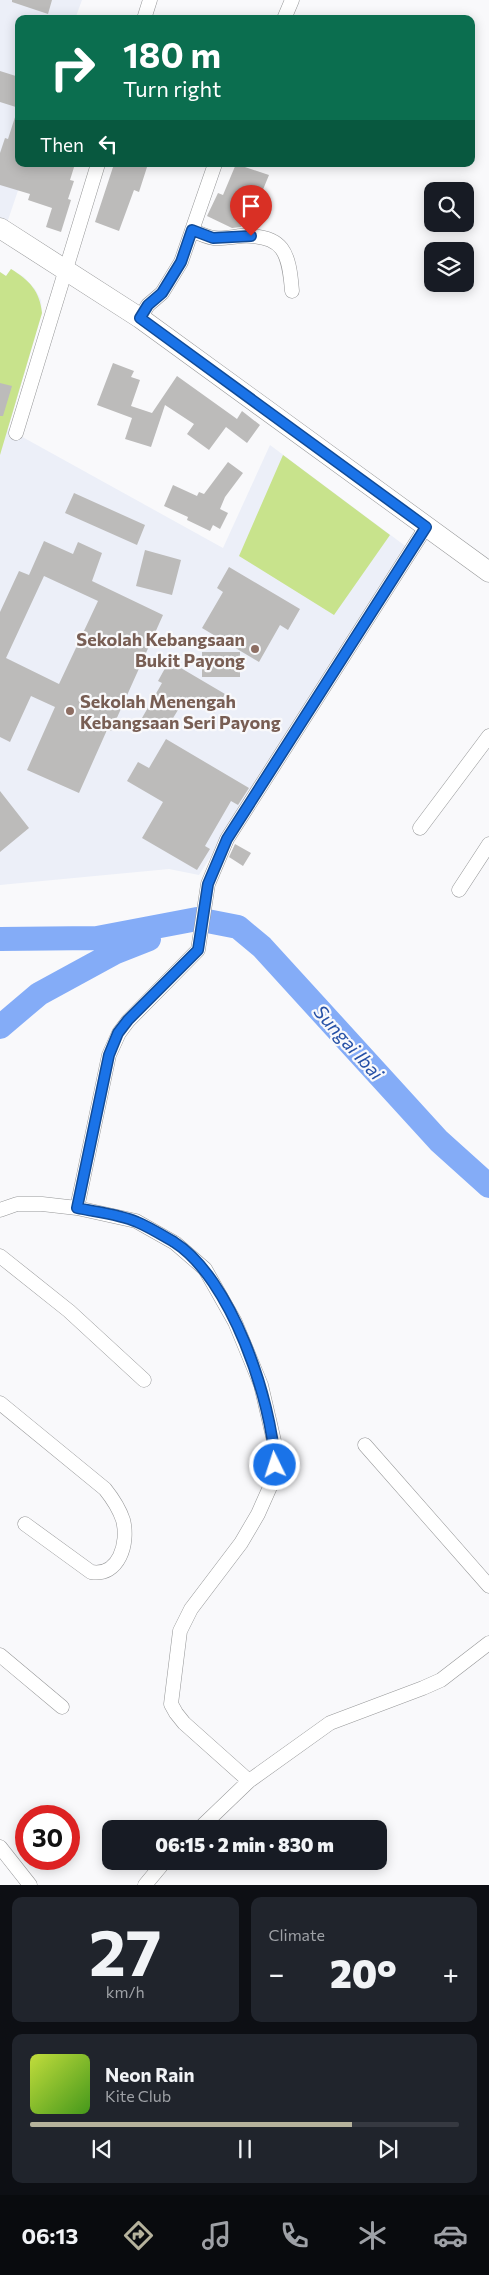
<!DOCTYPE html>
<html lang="en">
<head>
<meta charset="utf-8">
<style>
	body { margin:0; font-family:Commissioner,sans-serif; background:#20242c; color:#f1f3f6; height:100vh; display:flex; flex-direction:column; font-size:19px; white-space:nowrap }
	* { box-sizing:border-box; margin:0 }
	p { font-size:16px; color:#9ea1a6 }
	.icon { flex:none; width:28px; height:28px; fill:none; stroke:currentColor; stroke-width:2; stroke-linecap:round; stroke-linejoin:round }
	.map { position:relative; height:1885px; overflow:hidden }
	.panel { display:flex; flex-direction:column; gap:12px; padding:12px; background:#0d0f14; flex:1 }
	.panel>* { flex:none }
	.guide { position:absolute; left:15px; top:15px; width:460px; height:152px; border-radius:10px; box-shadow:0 2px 12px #0003; background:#0b6e4f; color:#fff; overflow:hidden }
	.controls { position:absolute; left:424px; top:182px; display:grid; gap:10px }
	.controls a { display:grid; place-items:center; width:50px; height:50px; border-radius:10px; background:#171b24; box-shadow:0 2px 12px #0003; font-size:25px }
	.speed { position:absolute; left:15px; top:1805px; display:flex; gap:10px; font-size:25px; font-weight:700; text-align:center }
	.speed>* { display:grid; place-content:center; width:65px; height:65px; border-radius:50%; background:#171b24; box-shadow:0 2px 12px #0003; line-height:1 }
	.speed .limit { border:8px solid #d22; background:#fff; color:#111 }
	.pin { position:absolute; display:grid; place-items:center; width:42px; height:42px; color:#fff; margin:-51px -21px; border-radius:50% 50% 50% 0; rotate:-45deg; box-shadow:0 0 5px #0007 }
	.pin .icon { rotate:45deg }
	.me { position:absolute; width:55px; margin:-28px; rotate:356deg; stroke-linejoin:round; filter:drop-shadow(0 0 4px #0008) }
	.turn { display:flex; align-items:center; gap:18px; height:105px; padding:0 25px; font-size:22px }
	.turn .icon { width:65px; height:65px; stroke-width:2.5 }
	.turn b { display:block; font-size:35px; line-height:42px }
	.then { display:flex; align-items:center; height:48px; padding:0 25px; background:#0003; gap:10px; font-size:19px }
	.big { font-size:38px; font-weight:800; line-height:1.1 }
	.panel .card { flex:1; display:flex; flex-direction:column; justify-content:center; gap:8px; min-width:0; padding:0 18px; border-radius:10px; background:#20242c }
	.panel .dial { align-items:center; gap:0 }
	.dial b { font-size:65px; line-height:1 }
	.song { display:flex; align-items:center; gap:15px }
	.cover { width:60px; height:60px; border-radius:8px; background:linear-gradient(135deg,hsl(70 70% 55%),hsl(100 70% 35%)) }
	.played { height:5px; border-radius:2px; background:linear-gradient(90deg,#b5b29c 75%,#363941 75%) }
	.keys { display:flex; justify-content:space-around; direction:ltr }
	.heat { display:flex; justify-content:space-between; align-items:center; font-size:28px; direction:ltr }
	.panel .tiles { flex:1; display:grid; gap:12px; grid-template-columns:1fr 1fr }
	.card:last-child { grid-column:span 2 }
	.trip { position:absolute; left:102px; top:1820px; width:285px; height:50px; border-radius:10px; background:#171b24; box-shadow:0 2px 12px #0003; font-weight:800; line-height:50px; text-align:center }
	.tab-bar { display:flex; height:80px; justify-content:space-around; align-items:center; background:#090b0e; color:#9ea1a6 }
	.tab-bar .icon { width:35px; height:35px }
	.tab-bar .current { color:#b5b29c }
	.tab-bar b { font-size:22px; color:#f1f3f6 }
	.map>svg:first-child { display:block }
</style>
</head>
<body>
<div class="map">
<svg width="489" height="1885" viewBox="0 0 489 1885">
	<rect width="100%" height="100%" fill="#f9f9fb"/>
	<path fill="#eceff8" d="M 0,0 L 82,0 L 75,19 L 19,19 L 19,164 L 27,164 L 7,223 L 0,218 Z
		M 11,269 L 24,277 L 35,289 L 41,300 L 42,313 L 8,429 L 223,548 L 270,445 L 408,548 L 199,875 L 169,869 L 0,885 L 0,272 L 6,276 Z"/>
	<path fill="#c8e38c" d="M 11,269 C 29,280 40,291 42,313 L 0,455 L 0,272 L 6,276 Z
		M 283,455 L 390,535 L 334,615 L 239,556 Z"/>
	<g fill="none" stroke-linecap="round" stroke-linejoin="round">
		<path stroke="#84acf7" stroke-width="24" d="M 0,939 L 97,938 L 197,919 L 238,927 L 262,947 L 439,1141 L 489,1186
			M 0,1027 L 39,994 L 116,952 L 149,939"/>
	</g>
	<path fill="#bcbbba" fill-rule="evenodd" d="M 12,0 L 52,0 L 48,14 L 12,2 Z
		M 0,71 L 19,77 L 19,108 L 0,102 Z
		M 16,114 L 19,114 L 19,164 L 75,164 L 70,180 L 74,181 L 68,199 L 71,200 L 61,232 L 46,227 L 52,208 L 28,200 L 30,194 L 0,185 L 0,153 L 5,138 L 8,139 Z
		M 114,164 L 148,164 L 139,192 L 134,190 L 119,231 L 95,222 Z
		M 236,164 L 269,175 L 262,192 L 258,191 L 241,227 L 232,228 L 207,216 L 218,193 L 223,195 Z
		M 113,363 L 134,371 L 131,377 L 140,380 L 131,406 L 152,413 L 177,376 L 237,419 L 242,411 L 260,425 L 247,443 L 226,427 L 209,450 L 187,434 L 194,424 L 165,405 L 151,447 L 125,439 L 132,418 L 97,405 Z
		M 0,383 L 12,386 L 3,416 L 0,416 Z
		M 228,462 L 243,473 L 225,497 L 220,509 L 228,513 L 220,529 L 213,525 L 210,531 L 187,520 L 188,517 L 164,506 L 173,485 L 197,496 L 199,492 L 204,494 Z
		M 74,493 L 145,525 L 137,545 L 65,513 Z
		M 44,541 L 73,554 L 78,542 L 102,553 L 92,581 L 163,615 L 111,731 L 107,730 L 79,793 L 27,770 L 55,707 L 31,696 L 10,742 L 0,737 L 0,612 L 19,571 L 29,575 ZM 44,576 L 98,601 L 59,684 L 6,658 Z
		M 145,550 L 181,560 L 172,595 L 136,586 Z
		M 229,567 L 300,609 L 288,630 L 280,625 L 259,662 L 202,628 L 223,592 L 217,588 Z
		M 202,652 L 240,652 L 240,677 L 202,677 Z
		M 169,661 L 225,694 L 214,713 L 186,697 L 165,731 L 142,718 L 162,683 L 158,681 Z
		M 166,739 L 249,788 L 238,805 L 231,801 L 205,846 L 210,849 L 197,870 L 142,838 L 163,802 L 127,781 L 138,762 L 149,768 Z
		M 0,791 L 29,828 L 0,852 Z
		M 235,844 L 251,853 L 243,866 L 229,857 Z"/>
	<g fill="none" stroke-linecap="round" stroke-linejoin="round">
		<g stroke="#969798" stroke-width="15">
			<path id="minor" d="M 144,19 L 150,0
				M 284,19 L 292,0
				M 192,230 C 198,233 207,237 214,238 C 222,239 232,237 241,236 C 284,234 289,253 292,291
				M 140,318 L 148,305 L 162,293 L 181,262 L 215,164
				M 16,433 L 98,164
				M 420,828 L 489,736
				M 459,890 L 489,844
				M 77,1208 L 109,1055 L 119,1033 L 128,1021 L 198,950 L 208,884 L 227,839 L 426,527
				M 0,1210 L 17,1204 L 42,1204 L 77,1208 L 136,1221 L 175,1243 L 205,1269 L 235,1322 L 261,1385 L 274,1441 L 275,1465 L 270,1487 L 258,1514 L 241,1543 L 191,1609 L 180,1631 L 171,1704 L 176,1713 L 184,1723 L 249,1781
				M 0,1256 L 69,1311 L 144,1380
				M 0,1403 L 105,1489 C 113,1499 119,1508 123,1520 C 129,1543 119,1577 91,1572 L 25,1524
				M 365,1445 L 489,1586
				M 0,1655 L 62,1707
				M 199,1829 L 249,1781 L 330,1723 L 423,1688 L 441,1680 L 489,1643
				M 0,1847 L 30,1885
				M 145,1885 L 165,1861"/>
		</g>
		<g stroke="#969798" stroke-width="21">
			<path id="secondary" d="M 0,228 L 140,318 L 489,572"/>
		</g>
		<use href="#minor" stroke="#fff" stroke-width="14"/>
		<use href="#secondary" stroke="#fff" stroke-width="20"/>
	</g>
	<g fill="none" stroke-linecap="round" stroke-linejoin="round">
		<g stroke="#114b97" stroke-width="12">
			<path id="route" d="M 251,236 L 213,238 L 192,230 L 181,262 L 162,293 L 148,305 L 140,318 L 426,527 L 227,839 L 208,884 L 198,950 L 128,1020 L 118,1033 L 109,1055 L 77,1208 C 96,1212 119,1214 137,1222 C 149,1227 162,1235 174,1242 C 231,1278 272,1400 275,1465"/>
		</g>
		<use href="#route" stroke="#1a73e8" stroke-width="9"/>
	</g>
	<g fill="#8d6e63" stroke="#f9f9fb" stroke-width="2">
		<circle cx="255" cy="649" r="5"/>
		<circle cx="70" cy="711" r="5"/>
	</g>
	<g text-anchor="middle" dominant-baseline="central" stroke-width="4.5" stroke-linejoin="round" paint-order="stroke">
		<g font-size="18" font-weight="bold" fill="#785e54" stroke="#f9f9fb" text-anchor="end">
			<text x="245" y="639">Sekolah Kebangsaan<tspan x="245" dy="21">Bukit Payong</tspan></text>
			<text x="80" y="701" text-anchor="start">Sekolah Menengah<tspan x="80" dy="21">Kebangsaan Seri Payong</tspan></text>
		</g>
		<g font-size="19" font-style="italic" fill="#2550a6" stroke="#f9f9fb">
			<text transform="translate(349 1042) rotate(48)">Sungai Ibai</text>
		</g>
	</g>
</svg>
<div class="controls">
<a><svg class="icon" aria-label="search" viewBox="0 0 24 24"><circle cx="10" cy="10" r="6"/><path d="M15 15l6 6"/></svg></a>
<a><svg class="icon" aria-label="layers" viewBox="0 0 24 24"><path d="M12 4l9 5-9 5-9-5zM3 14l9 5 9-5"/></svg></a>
</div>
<div class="speed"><div class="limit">30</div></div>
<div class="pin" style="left:251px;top:236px;background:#d93025"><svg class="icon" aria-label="arrive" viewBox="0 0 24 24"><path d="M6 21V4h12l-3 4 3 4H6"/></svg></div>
<svg class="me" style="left:275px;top:1465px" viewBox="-20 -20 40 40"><circle r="17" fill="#1a73e8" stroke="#fff" stroke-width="3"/><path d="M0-11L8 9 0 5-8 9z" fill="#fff"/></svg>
<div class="trip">06:15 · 2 min · 830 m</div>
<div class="guide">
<div class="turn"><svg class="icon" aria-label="right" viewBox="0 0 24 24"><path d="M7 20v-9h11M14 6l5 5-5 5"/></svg><div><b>180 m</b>Turn right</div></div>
<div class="then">Then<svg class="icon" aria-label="left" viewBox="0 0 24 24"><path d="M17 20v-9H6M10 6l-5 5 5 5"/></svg></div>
</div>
</div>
<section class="panel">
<div class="tiles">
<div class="card dial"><b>27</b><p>km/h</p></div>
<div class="card"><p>Climate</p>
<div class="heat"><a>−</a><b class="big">20°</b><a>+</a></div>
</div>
<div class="card">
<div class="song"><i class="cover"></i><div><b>Neon Rain</b><p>Kite Club</p></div></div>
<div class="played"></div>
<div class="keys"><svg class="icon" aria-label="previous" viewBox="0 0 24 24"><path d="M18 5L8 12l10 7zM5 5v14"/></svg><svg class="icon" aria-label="pause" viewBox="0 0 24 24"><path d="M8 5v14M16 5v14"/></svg><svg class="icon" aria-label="next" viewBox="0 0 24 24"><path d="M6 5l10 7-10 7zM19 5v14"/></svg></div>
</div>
</div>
</section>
<nav class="tab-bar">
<b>06:13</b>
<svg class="icon current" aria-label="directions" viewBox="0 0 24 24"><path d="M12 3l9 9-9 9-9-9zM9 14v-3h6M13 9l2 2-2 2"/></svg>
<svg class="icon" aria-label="music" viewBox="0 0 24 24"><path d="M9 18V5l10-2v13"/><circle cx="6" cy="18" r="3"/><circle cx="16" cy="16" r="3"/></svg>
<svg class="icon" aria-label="phone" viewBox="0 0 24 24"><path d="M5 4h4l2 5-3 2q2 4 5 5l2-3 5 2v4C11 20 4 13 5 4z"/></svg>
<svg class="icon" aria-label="climate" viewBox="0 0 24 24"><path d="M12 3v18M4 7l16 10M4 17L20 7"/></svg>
<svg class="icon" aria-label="car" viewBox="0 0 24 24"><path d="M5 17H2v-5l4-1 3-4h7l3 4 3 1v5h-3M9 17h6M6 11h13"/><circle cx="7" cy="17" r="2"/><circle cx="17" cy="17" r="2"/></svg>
</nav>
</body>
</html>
